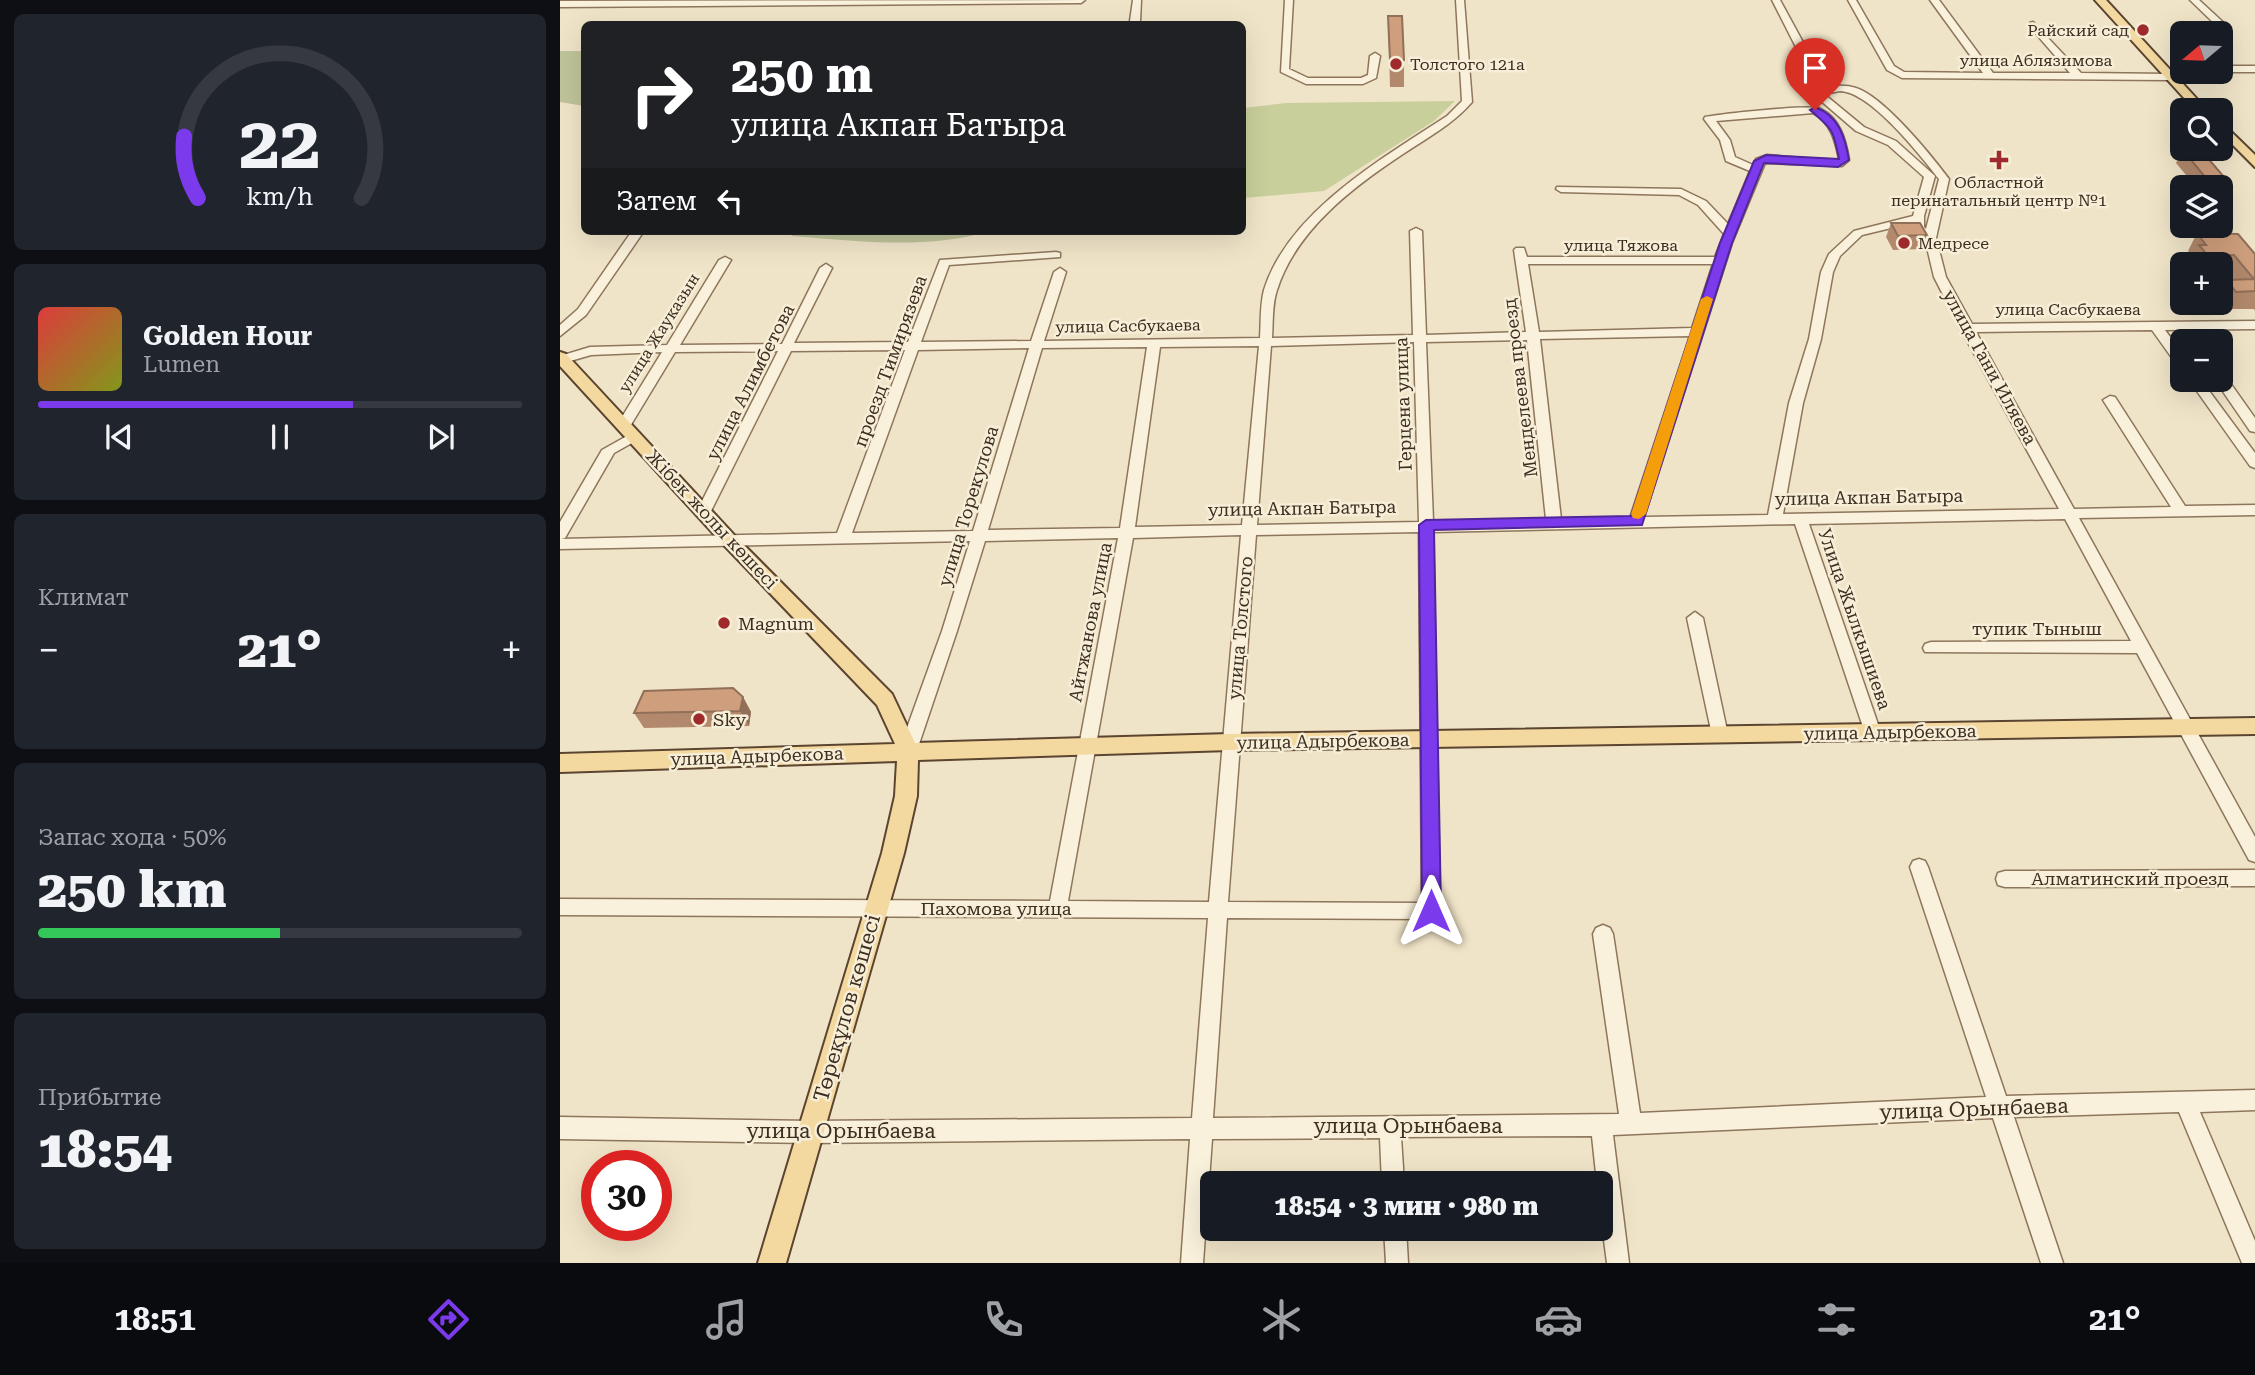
<!DOCTYPE html>
<html lang="ru">
<head>
<meta charset="utf-8">
<style>
	body { margin:0; font-family:"Roboto Serif",serif; background:#20242c; color:#f1f3f6; height:100vh; display:flex; flex-direction:column; font-size:26px; white-space:nowrap }
	* { box-sizing:border-box; margin:0 }
	p { font-size:23px; color:#9ea1a6 }
	.icon { flex:none; width:38px; height:38px; fill:none; stroke:currentColor; stroke-width:2; stroke-linecap:round; stroke-linejoin:round }
	.map { position:relative; flex:1; overflow:hidden }
	.panel { display:flex; flex-direction:column; gap:14px; padding:14px; background:#0d0f14; width:560px }
	.panel>* { flex:none }
	.banner { position:absolute; left:21px; top:21px; width:665px; height:214px; border-radius:10px; box-shadow:0 7px 28px #0002; background:#202124; color:#fff; overflow:hidden }
	.needle { width:46px; rotate:251deg }
	.buttons { position:absolute; left:1610px; top:21px; display:grid; gap:14px }
	.buttons a { display:grid; place-items:center; width:63px; height:63px; border-radius:10px; background:#171b24; box-shadow:0 7px 28px #0002; font-size:35px }
	.speed { position:absolute; left:21px; top:1150px; display:flex; gap:14px; font-size:35px; font-weight:700; text-align:center }
	.speed>* { display:grid; place-content:center; width:91px; height:91px; border-radius:50%; background:#171b24; box-shadow:0 7px 28px #0002; line-height:1 }
	.speed .limit { border:10px solid #d22; background:#fff; color:#111 }
	.pin { position:absolute; display:grid; place-items:center; width:60px; height:60px; color:#fff; margin:-72px -30px; border-radius:50% 50% 50% 0; rotate:-45deg; box-shadow:0 0 7px #0007 }
	.pin .icon { rotate:45deg }
	.me { position:absolute; width:77px; margin:-38px; rotate:0deg; stroke-linejoin:round; filter:drop-shadow(0 0 5px #0008) }
	.turn { display:flex; align-items:center; gap:24px; height:147px; padding:0 35px; font-size:32px }
	.turn .icon { width:91px; height:91px; stroke-width:2.5 }
	.turn b { display:block; font-size:49px; line-height:60px }
	.then { display:flex; align-items:center; height:66px; padding:0 35px; background:#0003; gap:14px; font-size:26px }
	.big { font-size:52px; font-weight:800; line-height:1.1 }
	.panel .widget { flex:1; display:flex; flex-direction:column; justify-content:center; gap:10px; min-width:0; padding:0 24px; border-radius:10px; background:#20242c }
	.panel .dial { align-items:center; gap:0 }
	.dial svg { height:182px; overflow:visible; fill:none; stroke:#363941; stroke-width:7; stroke-linecap:round; text-anchor:middle }
	.dial text { fill:#f1f3f6; stroke:none }
	.song { display:flex; align-items:center; gap:21px }
	.cover { width:84px; height:84px; border-radius:10px; background:linear-gradient(135deg,hsl(0 70% 55%),hsl(70 70% 35%)) }
	.played { height:7px; border-radius:4px; background:linear-gradient(90deg,#7c3aed 65%,#363941 65%) }
	.keys { display:flex; justify-content:space-around; direction:ltr }
	.heat { display:flex; justify-content:space-between; align-items:center; font-size:38px; direction:ltr }
	.charge { height:10px; border-radius:5px; background:linear-gradient(90deg,#34c759 50%,#363941 0) }
	.trip { position:absolute; left:640px; top:1171px; width:413px; height:70px; border-radius:10px; background:#171b24; box-shadow:0 7px 28px #0002; font-weight:800; line-height:70px; text-align:center }
	.tab-bar { display:flex; height:112px; justify-content:space-around; align-items:center; background:#090b0e; color:#9ea1a6 }
	.tab-bar .icon { width:49px; height:49px }
	.tab-bar .selected { color:#7c3aed }
	.tab-bar b { font-size:32px; color:#f1f3f6 }
	main { display:flex; flex:1; min-height:0 }
	.map>svg:first-child { display:block }
</style>
</head>
<body>
<main>
<section class="panel">
<div class="widget dial"><svg viewBox="0 0 100 80">
<path d="M14 69A42 42 0 1 1 86 69"/>
<path d="M14 69A42 42 0 0 1 8 42" stroke="#7c3aed"/>
<text x="50" y="56" font-size="32" font-weight="700">22</text>
<text x="50" y="72" font-size="11">km/h</text>
</svg></div>
<div class="widget">
<div class="song"><i class="cover"></i><div><b>Golden Hour</b><p>Lumen</p></div></div>
<div class="played"></div>
<div class="keys"><svg class="icon" aria-label="previous" viewBox="0 0 24 24"><path d="M18 5L8 12l10 7zM5 5v14"/></svg><svg class="icon" aria-label="pause" viewBox="0 0 24 24"><path d="M8 5v14M16 5v14"/></svg><svg class="icon" aria-label="next" viewBox="0 0 24 24"><path d="M6 5l10 7-10 7zM19 5v14"/></svg></div>
</div>
<div class="widget"><p>Климат</p>
<div class="heat"><a>−</a><b class="big">21°</b><a>+</a></div>
</div>
<div class="widget"><p>Запас хода · 50%</p><b class="big">250 km</b><div class="charge"></div></div>
<div class="widget"><p>Прибытие</p><b class="big">18:54</b></div>
</section>
<div class="map">
<svg width="1695" height="1263" viewBox="0 0 1695 1263">
	<rect width="100%" height="100%" fill="#f0e4c8"/>
	<path fill="#c9cf9b" d="M 895,101 L 874,121 L 764,191 L 683,198 L 683,108 L 726,103 Z"/>
	<path fill="#bfc49a" d="M 0,51 L 24,51 L 24,106 L 0,102 Z
		M 228,231 L 430,231 C 367,250 298,241 232,236 Z"/>
	<g fill="none" stroke-linecap="round" stroke-linejoin="round">
		<g stroke="#8d765c" stroke-width="3">
			<path id="minor" d="M 525,0 L 521,3 L 0,7 L 0,1 Z
				M 573,0 L 581,0 L 580,21 L 575,24 L 570,21 Z
				M 725,0 L 733,0 L 729,69 L 748,78 L 801,78 L 808,75 L 810,56 L 815,53 L 820,56 L 816,78 L 803,84 L 746,84 L 721,72 Z
				M 896,0 L 904,0 L 912,102 C 893,124 867,138 843,154 C 793,187 736,230 717,290 C 712,304 713,323 712,338 L 853,335 L 850,231 L 856,228 L 862,231 L 866,335 L 966,332 L 954,250 L 956,248 L 964,248 L 967,257 L 1155,257 L 1164,234 L 1138,205 L 1119,195 L 1001,192 L 996,189 L 997,187 L 1121,189 L 1146,201 L 1168,224 L 1190,171 L 1166,161 L 1160,140 L 1144,119 L 1145,117 C 1162,114 1250,104 1261,109 C 1280,118 1286,141 1289,160 L 1282,166 L 1205,163 L 1172,243 L 1084,517 L 1208,515 L 1229,403 L 1249,339 L 1261,272 L 1269,254 L 1294,231 L 1353,216 L 1364,177 L 1328,145 L 1296,131 L 1253,94 L 1253,90 C 1266,87 1282,83 1296,88 C 1324,97 1371,155 1389,179 L 1376,238 L 1386,277 L 1412,324 L 1695,321 L 1695,329 L 1605,330 L 1622,353 L 1622,366 L 1617,365 L 1592,330 L 1416,332 L 1514,509 L 1611,507 L 1543,400 L 1550,396 L 1555,397 L 1625,506 L 1695,505 L 1695,515 L 1519,518 L 1695,837 L 1695,862 L 1689,860 L 1577,653 L 1365,652 L 1363,648 L 1365,644 L 1371,642 L 1571,641 L 1505,519 L 1249,524 L 1321,733 L 1319,738 L 1307,738 L 1305,733 L 1235,524 L 873,532 L 880,911 L 878,917 L 871,919 L 667,918 L 653,1118 L 1059,1114 L 1033,934 L 1036,928 L 1043,925 L 1050,928 L 1053,934 L 1080,1113 L 1426,1097 L 1350,867 L 1353,861 L 1359,859 L 1365,861 L 1368,867 L 1446,1096 L 1695,1090 L 1695,1110 L 1640,1112 L 1695,1241 L 1695,1263 L 1682,1263 L 1619,1112 L 1454,1117 L 1503,1263 L 1481,1263 L 1433,1118 L 1053,1135 L 1069,1263 L 1047,1263 L 1041,1217 L 1041,1183 L 1037,1183 L 1032,1136 L 841,1137 L 844,1183 L 822,1183 L 820,1138 L 652,1139 L 643,1263 L 621,1263 L 630,1139 L 251,1143 L 0,1139 L 0,1117 L 251,1121 L 632,1118 L 648,918 L 0,915 L 0,899 L 490,901 L 558,538 L 425,541 L 397,631 L 357,750 L 354,755 L 348,757 L 342,755 L 339,750 L 382,631 L 410,541 L 0,549 L 0,522 L 42,450 L 74,432 L 81,436 L 79,439 L 54,453 L 5,538 L 1,539 L 277,533 L 345,350 L 231,351 L 151,511 L 144,516 L 137,511 L 218,351 L 115,352 L 69,428 L 64,429 L 57,425 L 102,352 L 31,355 L 0,364 L 0,356 L 30,347 L 107,345 L 159,260 L 165,257 L 171,260 L 120,345 L 222,344 L 260,268 L 266,264 L 272,268 L 234,343 L 348,342 L 380,260 L 496,252 L 500,253 L 500,257 L 389,265 L 361,342 L 471,341 L 494,272 L 500,268 L 506,272 L 484,341 L 700,338 C 701,323 700,305 704,290 C 728,212 823,158 887,116 L 902,101 ZM 1280,91 C 1311,92 1360,155 1379,179 L 1366,229 L 1364,227 L 1364,216 L 1375,176 L 1336,141 L 1304,127 L 1264,94 ZM 1253,113 C 1271,123 1275,140 1279,159 L 1276,161 L 1207,155 L 1196,159 L 1193,165 L 1175,157 L 1170,140 L 1156,121 ZM 1352,223 L 1354,230 L 1365,239 L 1374,277 L 1400,328 L 1499,509 L 1223,514 L 1243,403 L 1261,339 L 1273,272 L 1280,256 L 1302,235 ZM 968,264 L 1153,264 L 1132,328 L 979,332 ZM 1130,336 L 1070,518 L 1001,519 L 980,339 ZM 967,340 L 986,519 L 873,521 L 866,342 ZM 854,342 L 859,522 L 697,525 L 711,346 ZM 699,346 L 682,525 L 575,527 L 600,347 ZM 587,347 L 560,528 L 428,530 L 482,348 ZM 469,348 L 413,531 L 292,533 L 358,350 ZM 859,532 L 862,903 L 668,902 L 696,535 ZM 681,535 L 649,902 L 508,901 L 573,538 Z
				M 1212,0 L 1220,0 L 1251,57 L 1249,59 L 1241,57 Z
				M 1288,0 L 1296,0 L 1334,66 L 1344,72 L 1423,73 L 1370,0 L 1379,0 L 1433,73 L 1510,73 L 1470,27 L 1470,23 L 1473,22 L 1521,73 L 1610,74 L 1615,77 L 1610,80 L 1342,78 L 1327,70 Z
				M 1630,0 L 1639,0 L 1665,24 L 1665,28 L 1659,28 Z
				M 1661,66 L 1695,66 L 1695,72 L 1661,72 Z
				M 72,231 L 84,231 L 26,315 L 0,336 L 0,325 L 18,309 Z
				M 1661,376 L 1666,377 L 1695,418 L 1695,432 L 1690,431 L 1655,380 L 1661,380 Z
				M 1629,380 L 1641,380 L 1695,453 L 1695,468 L 1690,466 Z
				M 1135,612 L 1143,618 L 1168,735 L 1166,740 L 1160,742 L 1154,740 L 1152,735 L 1127,618 Z
				M 1695,870 L 1695,886 L 1445,887 L 1438,885 L 1436,879 L 1438,873 L 1445,871 Z
				M 824,1228 L 846,1228 L 848,1263 L 826,1263 Z"/>
		</g>
		<g stroke="#5b4430" stroke-width="4">
			<path id="major" d="M 1535,0 L 1546,0 L 1647,110 L 1635,110 Z
				M 1661,122 L 1695,155 L 1695,167 L 1661,133 Z
				M 0,352 L 6,354 L 176,537 L 332,694 L 355,743 L 670,734 L 1695,718 L 1695,734 L 670,750 L 358,760 L 357,796 L 344,853 L 226,1263 L 198,1263 L 322,853 L 335,796 L 337,761 L 0,772 L 0,754 L 335,744 L 317,705 L 164,545 L 0,366 Z"/>
		</g>
		<use href="#minor" fill="#faf1dc" fill-rule="evenodd"/>
		<use href="#major" fill="#f3d9a0" fill-rule="evenodd"/>
	</g>
	<path fill="#b2896c" d="M 828,16 L 844,60 L 844,87 L 830,87 Z
		M 1622,149 L 1664,177 L 1658,187 L 1636,187 L 1616,163 Z
		M 1331,223 L 1367,235 L 1362,249 L 1333,250 L 1326,237 Z
		M 1637,233 L 1695,254 L 1695,311 L 1694,309 L 1666,309 L 1661,302 L 1661,291 L 1667,280 L 1670,280 L 1665,273 L 1661,273 L 1661,264 L 1632,264 L 1630,262 L 1633,257 L 1628,251 Z
		M 183,697 L 191,712 L 189,726 L 84,728 L 74,713 Z"/>
	<path fill="#916f58" d="M 183,697 L 191,712 L 189,726 L 180,711 Z"/>
	<path fill="#cf9f7d" stroke="#916f58" stroke-width="2" d="M 828,16 L 842,16 L 844,60 L 830,60 Z
		M 1622,149 L 1640,149 L 1664,177 L 1645,177 Z
		M 1331,223 L 1360,223 L 1367,235 L 1338,236 Z
		M 1637,233 L 1678,234 L 1695,254 L 1695,291 L 1676,292 L 1667,280 L 1694,279 L 1674,255 L 1648,256 L 1639,245 L 1646,245 Z
		M 173,688 L 183,697 L 180,711 L 74,713 L 84,691 Z"/>
	<path fill="#7c3aed" stroke="#51269a" stroke-width="2" d="M 1255,107 C 1279,116 1285,137 1289,160 L 1278,167 L 1204,163 L 1172,243 L 1082,525 L 874,530 L 881,911 L 878,917 L 871,920 L 864,917 L 862,911 L 859,525 L 866,520 L 1071,516 L 1160,243 L 1194,161 L 1206,155 L 1279,159 C 1273,128 1272,129 1250,110 Z"/>
	<path fill="#f59e0b" d="M 1147,296 L 1153,299 L 1086,514 L 1079,519 L 1073,518 L 1071,514 L 1141,299 Z"/>
	<g fill="#9e2a2b" stroke="#f7eed8" stroke-width="2.5">
		<circle cx="1583" cy="30" r="7"/>
		<circle cx="836" cy="64" r="7"/>
		<path d="M1435.5 149.5h7v7h7v7h-7v7h-7v-7h-7v-7h7z"/>
		<circle cx="1344" cy="243" r="7"/>
		<circle cx="164" cy="623" r="7"/>
		<circle cx="139" cy="719" r="7"/>
	</g>
	<g text-anchor="middle" dominant-baseline="central" stroke-width="5" stroke-linejoin="round" paint-order="stroke">
		<g font-size="16" fill="#3d2e20" stroke="#f7eed8" text-anchor="start">
			<text x="1569" y="30" text-anchor="end">Райский сад</text>
			<text x="850" y="64">Толстого 121а</text>
			<text x="1439" y="182" text-anchor="middle">Областной<tspan x="1439" dy="18">перинатальный центр №1</tspan></text>
			<text x="1358" y="243">Медресе</text>
		</g>
		<g font-size="16" fill="#3d2e20" stroke="#f7eed8">
			<text x="1476" y="60">улица Аблязимова</text>
			<text x="1061" y="245">улица Тяжова</text>
			<text x="1508" y="309">улица Сасбукаева</text>
			<text transform="translate(568 326) rotate(-1)">улица Сасбукаева</text>
			<text transform="translate(99 333) rotate(-58)">улица Жауказын</text>
		</g>
		<g font-size="18" fill="#3d2e20" stroke="#f7eed8">
			<text transform="translate(330 361) rotate(-70)">проезд Тимирязева</text>
			<text transform="translate(1430 367) rotate(61)">улица Гани Иляева</text>
			<text transform="translate(190 382) rotate(-63)">улица Алимбетова</text>
			<text transform="translate(960 388) rotate(-97)">Менделеева проезд</text>
			<text transform="translate(843 404) rotate(-92)">Герцена улица</text>
			<text transform="translate(1309 497) rotate(-1)">улица Акпан Батыра</text>
			<text transform="translate(408 506) rotate(-73)">улица Торекулова</text>
			<text transform="translate(742 508) rotate(-1)">улица Акпан Батыра</text>
			<text transform="translate(152 519) rotate(47)">Жібек жолы көшесі</text>
			<text transform="translate(1295 619) rotate(71)">Улица Жылкышиева</text>
			<text transform="translate(530 622) rotate(-79)">Айтжанова улица</text>
			<text transform="translate(680 628) rotate(-85)">улица Толстого</text>
			<text x="1477" y="628">тупик Тыныш</text>
			<text transform="translate(1330 732) rotate(-1)">улица Адырбекова</text>
			<text transform="translate(763 741) rotate(-1)">улица Адырбекова</text>
			<text transform="translate(197 756) rotate(-2)">улица Адырбекова</text>
			<text x="1570" y="878">Алматинский проезд</text>
			<text x="436" y="908">Пахомова улица</text>
		</g>
		<g font-size="18" fill="#3d2e20" stroke="#f7eed8" text-anchor="start">
			<text x="178" y="623">Magnum</text>
			<text x="153" y="719">Sky</text>
		</g>
		<g font-size="21" fill="#3d2e20" stroke="#f7eed8">
			<text transform="translate(287 1008) rotate(-74)">Төреқұлов көшесі</text>
			<text transform="translate(1414 1109) rotate(-2)">улица Орынбаева</text>
			<text x="848" y="1126">улица Орынбаева</text>
			<text x="281" y="1131">улица Орынбаева</text>
		</g>
	</g>
</svg>
<div class="buttons">
<a><svg class="needle" viewBox="-14 -14 28 28"><path d="M0-13l5 13h-10z" fill="#e53935"/><path d="M0 13l5-13h-10z" fill="#9ea1a6"/></svg></a>
<a><svg class="icon" aria-label="search" viewBox="0 0 24 24"><circle cx="10" cy="10" r="6"/><path d="M15 15l6 6"/></svg></a>
<a><svg class="icon" aria-label="layers" viewBox="0 0 24 24"><path d="M12 4l9 5-9 5-9-5zM3 14l9 5 9-5"/></svg></a>
<a>+</a>
<a>−</a>
</div>
<div class="speed"><div class="limit">30</div></div>
<div class="pin" style="left:1255px;top:110px;background:#d93025"><svg class="icon" aria-label="arrive" viewBox="0 0 24 24"><path d="M6 21V4h12l-3 4 3 4H6"/></svg></div>
<svg class="me" style="left:871px;top:911px" viewBox="-20 -20 40 40"><path d="M0-17L14 15 0 8-14 15z" fill="#7c3aed" stroke="#fff" stroke-width="4"/></svg>
<div class="trip">18:54 · 3 мин · 980 m</div>
<div class="banner">
<div class="turn"><svg class="icon" aria-label="right" viewBox="0 0 24 24"><path d="M7 20v-9h11M14 6l5 5-5 5"/></svg><div><b>250 m</b>улица Акпан Батыра</div></div>
<div class="then">Затем<svg class="icon" aria-label="left" viewBox="0 0 24 24"><path d="M17 20v-9H6M10 6l-5 5 5 5"/></svg></div>
</div>
</div>
</main>
<nav class="tab-bar">
<b>18:51</b>
<svg class="icon selected" aria-label="directions" viewBox="0 0 24 24"><path d="M12 3l9 9-9 9-9-9zM9 14v-3h6M13 9l2 2-2 2"/></svg>
<svg class="icon" aria-label="music" viewBox="0 0 24 24"><path d="M9 18V5l10-2v13"/><circle cx="6" cy="18" r="3"/><circle cx="16" cy="16" r="3"/></svg>
<svg class="icon" aria-label="phone" viewBox="0 0 24 24"><path d="M5 4h4l2 5-3 2q2 4 5 5l2-3 5 2v4C11 20 4 13 5 4z"/></svg>
<svg class="icon" aria-label="climate" viewBox="0 0 24 24"><path d="M12 3v18M4 7l16 10M4 17L20 7"/></svg>
<svg class="icon" aria-label="car" viewBox="0 0 24 24"><path d="M5 17H2v-5l4-1 3-4h7l3 4 3 1v5h-3M9 17h6M6 11h13"/><circle cx="7" cy="17" r="2"/><circle cx="17" cy="17" r="2"/></svg>
<svg class="icon" aria-label="filters" viewBox="0 0 24 24"><path d="M4 7h16M4 17h16"/><circle cx="9" cy="7" r="2"/><circle cx="15" cy="17" r="2"/></svg>
<b>21°</b>
</nav>
</body>
</html>
